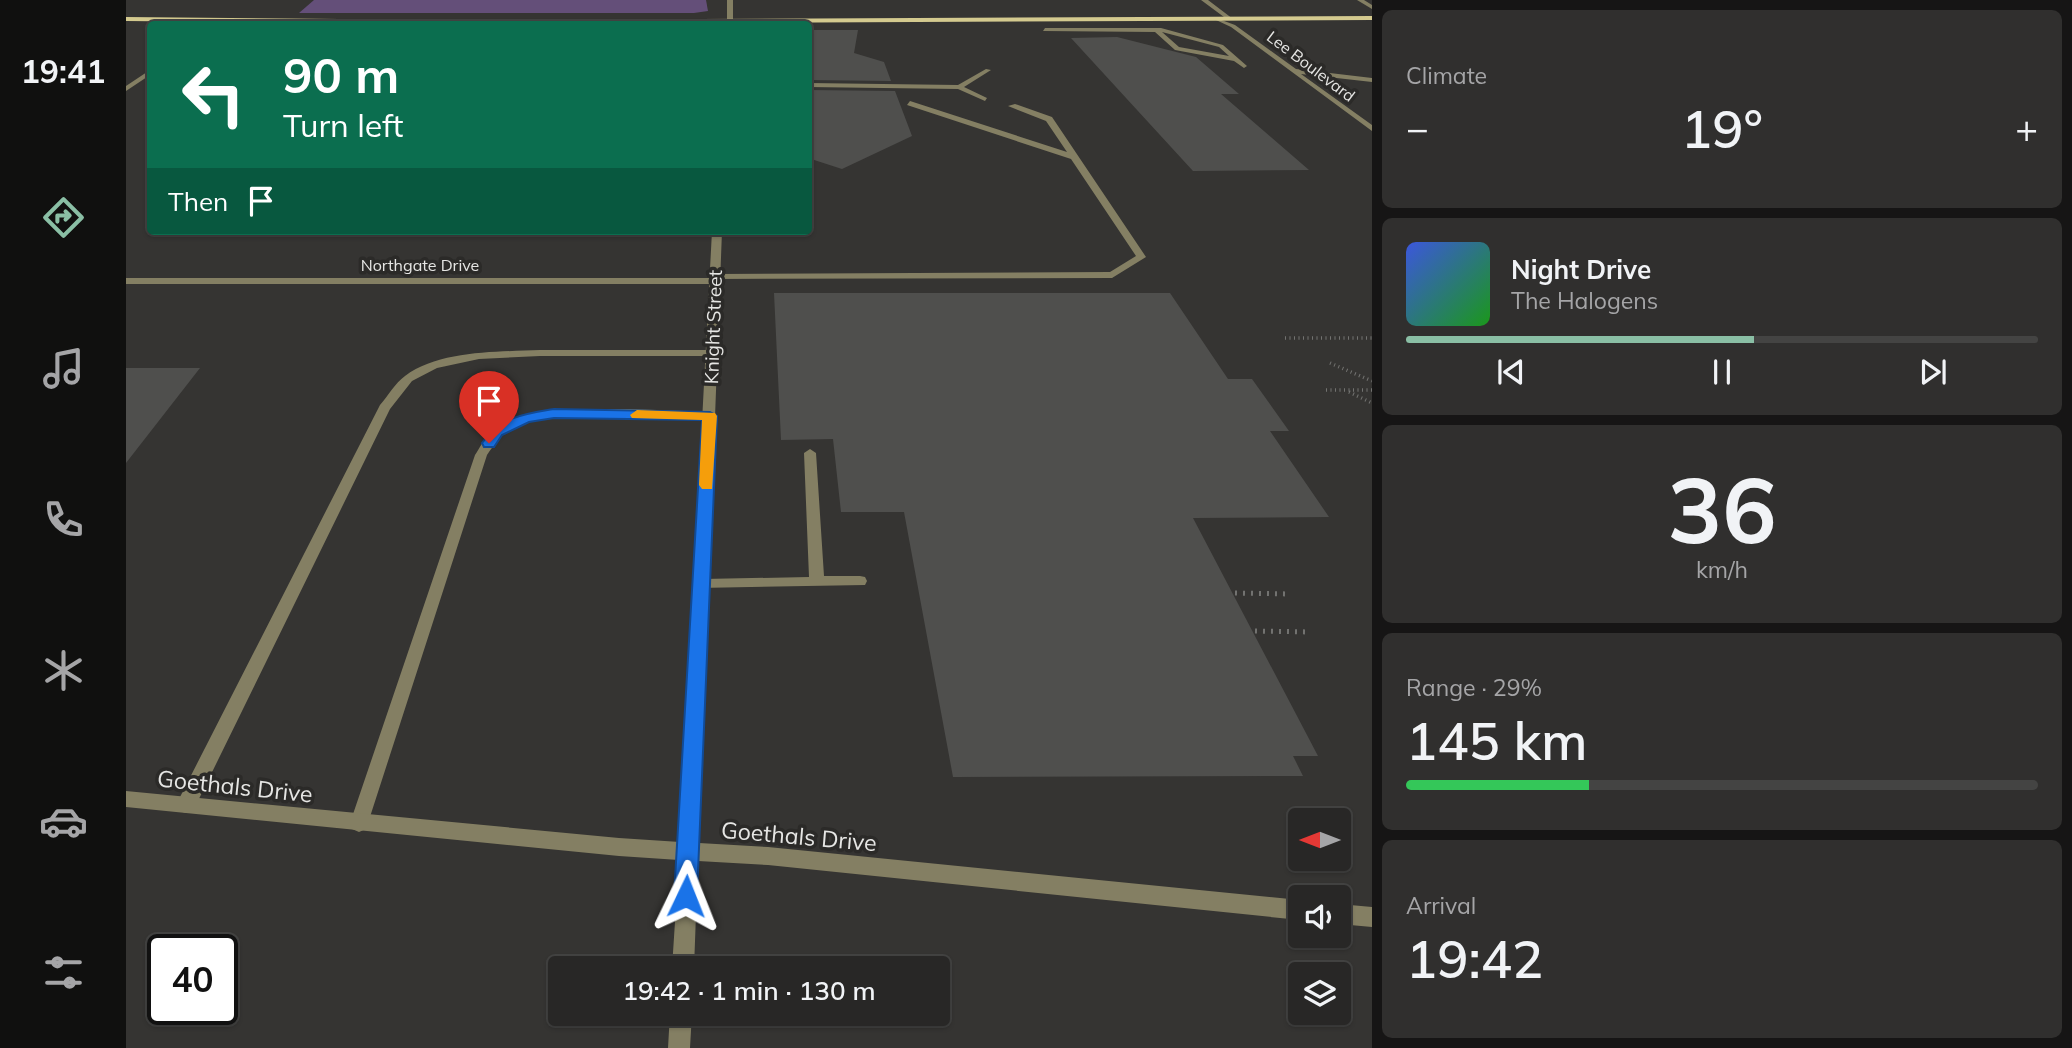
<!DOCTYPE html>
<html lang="en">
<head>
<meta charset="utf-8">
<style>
	body { margin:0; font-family:Mulish,sans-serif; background:#302f2e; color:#f1f3f6; height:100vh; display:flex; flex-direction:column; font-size:26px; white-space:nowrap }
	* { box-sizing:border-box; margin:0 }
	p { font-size:23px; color:#a5a5a7 }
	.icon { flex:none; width:38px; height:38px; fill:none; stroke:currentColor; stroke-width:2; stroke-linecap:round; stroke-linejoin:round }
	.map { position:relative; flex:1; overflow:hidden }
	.drawer { display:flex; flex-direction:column; gap:10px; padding:10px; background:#161515; width:700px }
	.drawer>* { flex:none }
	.banner { position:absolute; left:21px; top:21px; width:665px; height:214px; border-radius:7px; box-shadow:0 2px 5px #0004,0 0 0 2px #444443; background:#0b6e4f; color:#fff; overflow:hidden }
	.needle { width:46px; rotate:270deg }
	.buttons { position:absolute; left:1162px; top:808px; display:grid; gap:14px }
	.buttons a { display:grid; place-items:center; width:63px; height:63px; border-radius:7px; background:#282726; box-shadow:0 2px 5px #0004,0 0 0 2px #444443; font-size:35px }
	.speed { position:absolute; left:21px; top:934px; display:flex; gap:14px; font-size:35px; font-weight:700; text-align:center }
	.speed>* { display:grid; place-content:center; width:91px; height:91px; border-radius:50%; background:#282726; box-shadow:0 2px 5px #0004,0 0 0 2px #444443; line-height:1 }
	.speed .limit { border:4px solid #111; border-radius:10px; background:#fff; color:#111 }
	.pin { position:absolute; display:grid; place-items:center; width:60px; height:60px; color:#fff; margin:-72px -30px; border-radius:50% 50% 50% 0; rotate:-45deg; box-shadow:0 0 7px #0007 }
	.pin .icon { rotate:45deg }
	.me { position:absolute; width:77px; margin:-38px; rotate:2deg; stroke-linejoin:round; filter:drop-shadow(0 0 5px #0008) }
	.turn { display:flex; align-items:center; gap:24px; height:147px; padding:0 21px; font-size:32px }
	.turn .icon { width:91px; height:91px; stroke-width:2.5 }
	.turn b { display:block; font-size:49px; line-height:60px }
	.then { display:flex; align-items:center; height:66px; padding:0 21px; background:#0003; gap:14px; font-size:26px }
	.big { font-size:52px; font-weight:600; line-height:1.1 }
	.drawer .widget { flex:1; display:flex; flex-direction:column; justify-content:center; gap:10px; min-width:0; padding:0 24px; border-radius:10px; background:#302f2e }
	.drawer .dial { align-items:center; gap:0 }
	.dial b { font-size:91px; line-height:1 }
	.song { display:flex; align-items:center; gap:21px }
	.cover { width:84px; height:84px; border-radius:10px; background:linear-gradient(135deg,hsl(230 70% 55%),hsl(120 70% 35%)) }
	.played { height:7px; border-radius:4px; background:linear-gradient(90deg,#8abfa5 55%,#444443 55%) }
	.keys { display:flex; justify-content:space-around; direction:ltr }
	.heat { display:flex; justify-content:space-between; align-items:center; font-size:38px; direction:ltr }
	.charge { height:10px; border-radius:5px; background:linear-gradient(90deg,#34c759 29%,#444443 0) }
	.trip { position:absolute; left:422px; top:956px; width:402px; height:70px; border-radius:7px; background:#282726; box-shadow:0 2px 5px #0004,0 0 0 2px #444443; font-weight:600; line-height:70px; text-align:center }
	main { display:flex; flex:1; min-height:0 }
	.tab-bar { display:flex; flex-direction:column; width:126px; justify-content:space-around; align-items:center; background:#10100f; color:#a5a5a7 }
	.tab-bar .icon { width:49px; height:49px }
	.tab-bar .current { color:#8abfa5 }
	.tab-bar b { font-size:32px; color:#f1f3f6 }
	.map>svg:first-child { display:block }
</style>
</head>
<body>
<main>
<nav class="tab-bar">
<b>19:41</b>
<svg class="icon current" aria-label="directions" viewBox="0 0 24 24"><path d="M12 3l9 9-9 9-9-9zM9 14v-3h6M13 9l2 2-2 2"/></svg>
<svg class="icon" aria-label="music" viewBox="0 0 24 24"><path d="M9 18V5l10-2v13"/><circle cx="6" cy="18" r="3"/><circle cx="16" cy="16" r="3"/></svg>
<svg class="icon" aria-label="phone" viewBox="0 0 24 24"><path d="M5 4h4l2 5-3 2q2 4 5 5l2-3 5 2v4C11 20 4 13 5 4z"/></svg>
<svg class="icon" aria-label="climate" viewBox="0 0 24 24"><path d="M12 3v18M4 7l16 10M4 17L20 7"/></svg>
<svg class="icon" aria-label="car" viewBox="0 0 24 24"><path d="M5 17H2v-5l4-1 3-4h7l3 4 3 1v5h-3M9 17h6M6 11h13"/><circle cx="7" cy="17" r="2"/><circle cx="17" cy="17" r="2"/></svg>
<svg class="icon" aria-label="filters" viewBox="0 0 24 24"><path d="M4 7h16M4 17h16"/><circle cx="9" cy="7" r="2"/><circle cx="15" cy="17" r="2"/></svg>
</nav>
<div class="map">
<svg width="1246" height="1048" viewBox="0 0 1246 1048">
	<rect width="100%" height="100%" fill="#353432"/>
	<path fill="#644f79" d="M 188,0 L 580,0 L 582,11 L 568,13 L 173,13 Z"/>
	<path fill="#4f4f4d" d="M 682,30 L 732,30 L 728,53 L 758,62 L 765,81 L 682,80 Z
		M 991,37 L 1070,57 L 1113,94 L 1095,94 L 1183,170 L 1067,171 L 945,38 Z
		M 682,90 L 769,91 L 786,136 L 716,169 L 682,158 Z
		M 648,293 L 1044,293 L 1102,379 L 1126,379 L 1163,431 L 1144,431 L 1203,517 L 1067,518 L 1192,756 L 1167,756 L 1177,776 L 827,777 L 778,512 L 715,512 L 707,439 L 655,440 Z
		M 0,368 L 74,368 L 0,463 Z"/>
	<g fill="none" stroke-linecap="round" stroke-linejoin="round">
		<path stroke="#737371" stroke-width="3.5" stroke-dasharray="1 3.5" stroke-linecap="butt" d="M 1159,338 L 1246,338
			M 1204,363 L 1246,381
			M 1200,390 L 1246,390
			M 1223,392 L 1246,403"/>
		<path stroke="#737371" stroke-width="5" stroke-dasharray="2 6" stroke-linecap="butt" d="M 1109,593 L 1164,594
			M 1129,631 L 1185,632"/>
		<path fill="#847f63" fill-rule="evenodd" d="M 1231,0 L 1238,0 L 1246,5 L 1246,9 Z
			M 919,28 L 1035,28 L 1097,45 L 1121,66 L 1118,68 L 1108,61 L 1049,50 L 1029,32 L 917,31 ZM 1036,32 L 1093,47 L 1103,56 L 1053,47 Z
			M 860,69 L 865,70 L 838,87 L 861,98 L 859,101 L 832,89 L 682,87 L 682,83 L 832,85 Z
			M 784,101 L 941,152 L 920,121 L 882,106 L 889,104 L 926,117 L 1020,257 L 986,278 L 585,279 L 585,275 L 589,274 L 984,272 L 1010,256 L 945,159 L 781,105 Z
			M 414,350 L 586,350 L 592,353 L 586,356 L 414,356 L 353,359 L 311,368 L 286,381 L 264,409 L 67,811 L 60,813 L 53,811 L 51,805 L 53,799 L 254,405 C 262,396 269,383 279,376 C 314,350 372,352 414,350 Z
			M 504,409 L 584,412 L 590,416 L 584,420 C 533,418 437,407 391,426 C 376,432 370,442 361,455 L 242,823 L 240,829 L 233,832 L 226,829 L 224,823 L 349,455 C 354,448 358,438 364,432 C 391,406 469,409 504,409 Z
			M 684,449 L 690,453 L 698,576 L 734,576 L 739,577 L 741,581 L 739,585 L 572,588 L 570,584 L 572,580 L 577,579 L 683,577 L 678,453 Z"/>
		<path fill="#847f63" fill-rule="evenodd" d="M 1075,0 L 1082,0 L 1107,19 L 1102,20 Z
			M 24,70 L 24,75 L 0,91 L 0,86 Z
			M 0,278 L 589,278 L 594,281 L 589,284 L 0,284 Z"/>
		<path fill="#847f63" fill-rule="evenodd" d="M 601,0 L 607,0 L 607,24 L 601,24 Z
			M 1090,18 L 1109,25 L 1170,69 L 1246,78 L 1246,82 L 1175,74 L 1246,125 L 1246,131 L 1105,27 L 1090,20 Z
			M 586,231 L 596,231 L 573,843 L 642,847 L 1174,900 L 1174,920 L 642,865 L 572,861 L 568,968 L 546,968 L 553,860 L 493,856 L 0,807 L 0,791 L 493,838 L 554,842 Z
			M 1213,904 L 1246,907 L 1246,927 L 1213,924 Z
			M 544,1013 L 566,1013 L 564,1048 L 542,1048 Z"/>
		<path fill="#d4ca8f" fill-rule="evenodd" d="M 1246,16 L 1246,20 L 327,24 L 0,21 L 0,17 L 327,20 Z"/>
	</g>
	<path fill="#1a73e8" stroke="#114b97" stroke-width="2" d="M 428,409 L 584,412 L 591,416 L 571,896 L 568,904 L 560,907 L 552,904 L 548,896 L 576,420 L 428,418 L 403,422 L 376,435 L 368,447 L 358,447 L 356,443 C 374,417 398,414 428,409 Z"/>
	<path fill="#f59e0b" d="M 511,410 L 589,413 L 591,416 L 586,489 L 576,489 L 573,485 L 576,420 L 506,418 L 504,415 Z"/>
	<g text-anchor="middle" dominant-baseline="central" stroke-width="7" stroke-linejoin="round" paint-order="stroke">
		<g font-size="16" fill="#e6e6e4" stroke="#2b2a28">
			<text transform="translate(1185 66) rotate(37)">Lee Boulevard</text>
			<text x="294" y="265">Northgate Drive</text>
		</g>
		<g font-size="19" fill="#e6e6e4" stroke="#2b2a28">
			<text transform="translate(587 327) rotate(-88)">Knight Street</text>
		</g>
		<g font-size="23" fill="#e6e6e4" stroke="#2b2a28">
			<text transform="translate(109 786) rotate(6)">Goethals Drive</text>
			<text transform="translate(673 836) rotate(5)">Goethals Drive</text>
		</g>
	</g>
</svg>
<div class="buttons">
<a><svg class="needle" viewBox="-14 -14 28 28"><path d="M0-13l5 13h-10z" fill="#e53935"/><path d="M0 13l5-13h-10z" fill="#a5a5a7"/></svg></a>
<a><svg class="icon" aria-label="sound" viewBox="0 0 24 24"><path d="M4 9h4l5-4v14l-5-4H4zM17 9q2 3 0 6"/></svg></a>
<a><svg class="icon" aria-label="layers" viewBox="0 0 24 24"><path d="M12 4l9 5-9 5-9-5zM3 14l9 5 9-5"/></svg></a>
</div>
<div class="speed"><div class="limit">40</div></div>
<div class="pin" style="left:363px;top:443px;background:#d93025"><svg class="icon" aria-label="arrive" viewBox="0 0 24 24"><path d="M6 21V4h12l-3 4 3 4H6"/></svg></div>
<svg class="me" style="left:560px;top:896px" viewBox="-20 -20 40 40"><path d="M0-17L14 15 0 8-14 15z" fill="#1a73e8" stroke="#fff" stroke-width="4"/></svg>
<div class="trip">19:42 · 1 min · 130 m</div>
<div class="banner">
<div class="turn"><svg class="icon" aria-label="left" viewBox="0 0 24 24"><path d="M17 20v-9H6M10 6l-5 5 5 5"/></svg><div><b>90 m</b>Turn left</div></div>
<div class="then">Then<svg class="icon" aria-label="arrive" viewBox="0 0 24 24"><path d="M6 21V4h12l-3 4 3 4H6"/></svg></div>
</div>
</div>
<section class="drawer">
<div class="widget"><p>Climate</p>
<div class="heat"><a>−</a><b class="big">19°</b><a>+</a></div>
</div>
<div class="widget">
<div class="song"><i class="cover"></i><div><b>Night Drive</b><p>The Halogens</p></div></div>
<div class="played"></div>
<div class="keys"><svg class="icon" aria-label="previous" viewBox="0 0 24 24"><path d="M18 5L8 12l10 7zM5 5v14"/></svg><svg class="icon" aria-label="pause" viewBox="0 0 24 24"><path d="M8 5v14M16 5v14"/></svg><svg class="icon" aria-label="next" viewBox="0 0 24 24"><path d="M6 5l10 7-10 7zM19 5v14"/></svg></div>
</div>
<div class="widget dial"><b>36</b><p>km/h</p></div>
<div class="widget"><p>Range · 29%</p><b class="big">145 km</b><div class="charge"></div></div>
<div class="widget"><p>Arrival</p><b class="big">19:42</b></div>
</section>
</main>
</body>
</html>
